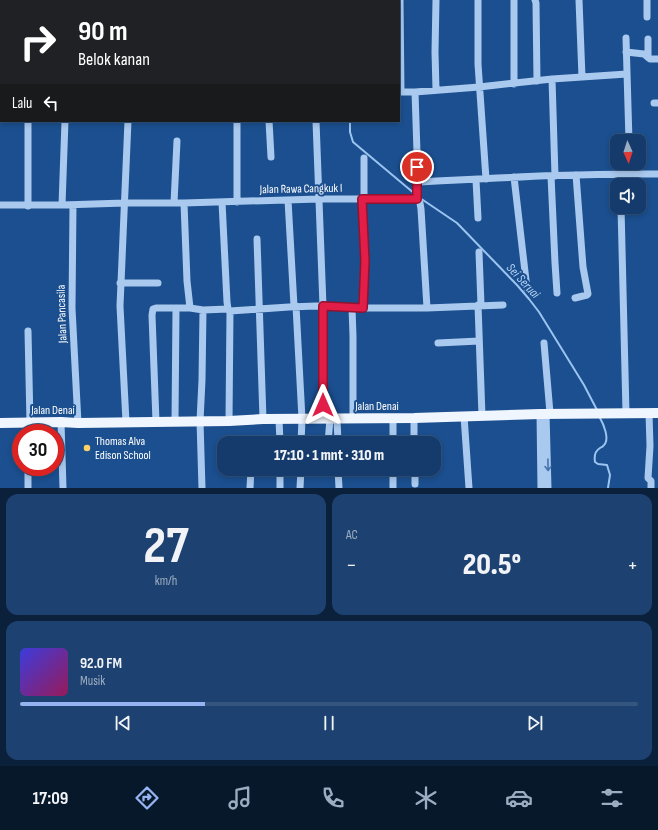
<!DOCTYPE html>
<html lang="id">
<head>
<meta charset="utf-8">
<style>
	body { margin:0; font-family:"Sofia Sans Condensed",sans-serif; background:#1d4271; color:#f1f3f6; height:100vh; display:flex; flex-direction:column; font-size:15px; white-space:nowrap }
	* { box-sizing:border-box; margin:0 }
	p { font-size:13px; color:#9dadc1 }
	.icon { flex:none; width:22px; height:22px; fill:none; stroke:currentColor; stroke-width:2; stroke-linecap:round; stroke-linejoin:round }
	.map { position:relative; height:488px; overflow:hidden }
	.sheet { display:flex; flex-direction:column; gap:6px; padding:6px; background:#0b203b; flex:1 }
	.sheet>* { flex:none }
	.guide { position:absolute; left:0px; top:0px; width:400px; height:122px; box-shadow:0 2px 6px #0003,0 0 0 1px #33557e; background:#202124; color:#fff; overflow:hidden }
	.needle { width:26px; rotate:177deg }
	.tools { position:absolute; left:610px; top:134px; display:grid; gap:8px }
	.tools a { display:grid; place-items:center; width:36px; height:36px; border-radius:8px; background:#143b6b; box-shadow:0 2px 6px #0003,0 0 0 1px #33557e; font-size:20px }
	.speed { position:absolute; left:12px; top:424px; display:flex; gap:8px; font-size:20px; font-weight:700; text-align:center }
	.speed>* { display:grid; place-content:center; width:52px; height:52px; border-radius:50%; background:#143b6b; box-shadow:0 2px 6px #0003,0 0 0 1px #33557e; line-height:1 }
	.speed .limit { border:6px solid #d22; background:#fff; color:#111 }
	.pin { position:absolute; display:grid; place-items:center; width:34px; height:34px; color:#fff; margin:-17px; border:2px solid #fff; border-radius:50%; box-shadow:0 1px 4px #0007 }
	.me { position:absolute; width:44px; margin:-22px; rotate:0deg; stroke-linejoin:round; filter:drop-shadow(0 0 3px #0008) }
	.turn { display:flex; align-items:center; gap:14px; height:84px; padding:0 12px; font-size:18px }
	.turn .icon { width:52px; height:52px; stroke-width:2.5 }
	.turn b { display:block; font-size:28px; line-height:34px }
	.then { display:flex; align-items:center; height:38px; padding:0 12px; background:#0003; gap:8px; font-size:15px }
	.big { font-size:30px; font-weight:800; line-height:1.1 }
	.sheet .widget { flex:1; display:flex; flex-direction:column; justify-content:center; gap:6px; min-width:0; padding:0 14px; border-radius:12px; background:#1d4271 }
	.sheet .dial { align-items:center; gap:0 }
	.dial b { font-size:52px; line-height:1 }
	.song { display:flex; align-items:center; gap:12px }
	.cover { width:48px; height:48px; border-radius:6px; background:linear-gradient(135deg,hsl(240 70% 55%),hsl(330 70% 35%)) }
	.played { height:4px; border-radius:2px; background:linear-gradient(90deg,#95b2f1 30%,#33557e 30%) }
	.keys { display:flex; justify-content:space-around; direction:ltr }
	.heat { display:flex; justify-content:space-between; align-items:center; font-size:22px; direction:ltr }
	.sheet .tiles { flex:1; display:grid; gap:6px; grid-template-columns:1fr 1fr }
	.widget:last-child { grid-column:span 2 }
	.trip { position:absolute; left:217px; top:436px; width:224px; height:40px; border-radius:12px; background:#143b6b; box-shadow:0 2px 6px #0003,0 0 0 1px #33557e; font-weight:800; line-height:40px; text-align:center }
	.menu { display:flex; height:64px; justify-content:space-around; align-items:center; background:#08182b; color:#9dadc1 }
	.menu .icon { width:28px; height:28px }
	.menu .current { color:#95b2f1 }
	.menu b { font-size:18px; color:#f1f3f6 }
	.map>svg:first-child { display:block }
</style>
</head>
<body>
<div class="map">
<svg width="658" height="488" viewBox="0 0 658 488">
	<rect width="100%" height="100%" fill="#1b4f8f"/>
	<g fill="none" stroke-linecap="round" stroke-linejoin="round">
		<path stroke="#9cc4f0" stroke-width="2" d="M 300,0 L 301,1
			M 350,121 L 350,132 L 353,142 L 415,194
			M 420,198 L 457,223 L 517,285 L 529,299 L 539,312 L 584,385 L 597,410
			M 599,416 C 603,423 611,440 603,446 C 603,447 601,447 600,448 C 595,451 594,456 595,462 L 598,464 L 607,465 L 610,475 L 608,488"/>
		<path stroke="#a9c9ee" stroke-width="7" d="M 141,0 L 141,1
			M 192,0 L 192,1
			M 231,0 L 231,1
			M 270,0 L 270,1
			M 350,0 L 350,1
			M 400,0 L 401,92
			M 478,0 L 478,64 L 486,179
			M 514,0 L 514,84
			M 535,0 L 536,3 L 537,81
			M 579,0 L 582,77
			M 647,0 L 647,17
			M 12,1 L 12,0
			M 70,1 L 70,0
			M 311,1 L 311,0
			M 626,38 L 629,141
			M 648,39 L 648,57
			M 626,52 L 644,54 L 650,59 L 658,59
			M 552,79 L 555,176
			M 0,80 L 1,80
			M 436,90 L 435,52 L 436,0
			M 399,92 L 415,92 L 479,87 L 552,79 L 627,74
			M 415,92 L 418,182
			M 654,103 L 658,103
			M 237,121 L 237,202
			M 269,121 L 271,157
			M 316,121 L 323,306 L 323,419
			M 364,158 L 364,199
			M 630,163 L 630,174
			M 621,174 L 621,185
			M 551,176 L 555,263 L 557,293
			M 514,177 L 527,289
			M 476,180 L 478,218
			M 362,199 L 365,261 L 363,308
			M 417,199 L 420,203 L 421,209 L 427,308
			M 288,200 L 294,306
			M 222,202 L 227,302 L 228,309 L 230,311 L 229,421
			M 174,203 L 177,141
			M 184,203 L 187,281 L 190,308
			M 0,205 L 62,205 L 125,203 L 184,203 L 319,199 L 417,199 L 418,182 C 498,178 578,173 658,174
			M 62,205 L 65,121
			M 73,205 L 72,308 L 78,423
			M 28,206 L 28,121
			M 621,207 L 626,413
			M 257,239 L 263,419
			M 479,252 L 481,305
			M 120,283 L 158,283
			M 575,298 L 587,295 L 588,294 L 583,267 L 576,175
			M 478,305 L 482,416
			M 296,306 L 302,419 L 301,443
			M 352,308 L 353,336 L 353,419
			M 230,311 L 289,307 L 316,306 L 352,308 L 427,308 L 503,305
			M 28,331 L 30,423
			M 438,343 L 479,341
			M 544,343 L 550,413
			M 546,413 L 548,488
			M 649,413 L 650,446 L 648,478 L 651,481 L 651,488
			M 540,414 L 541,488
			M 464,416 L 469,488
			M 393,418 L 393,443
			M 414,418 L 414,443
			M 279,419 L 280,443
			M 337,419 L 338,443
			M 175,421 L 176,308
			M 61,422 L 63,488
			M 126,422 L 120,306 L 128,121
			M 156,422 L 152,315 L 153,309 L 156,308 L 190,308 L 203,310 L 228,309
			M 27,423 L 27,433
			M 328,443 L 330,419
			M 28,467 L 28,488
			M 338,469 L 339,488
			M 393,469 L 393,488
			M 415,469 L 415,484
			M 202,488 L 200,421 L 202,380 L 203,310
			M 250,488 L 251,469
			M 280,488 L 280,469
			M 300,488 L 301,469"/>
		<path stroke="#f0f6ff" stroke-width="10" d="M 0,423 L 61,422 L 78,423 L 229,421 L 263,419 L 414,418 L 540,414 L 658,413"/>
	</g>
	<defs><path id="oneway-shaft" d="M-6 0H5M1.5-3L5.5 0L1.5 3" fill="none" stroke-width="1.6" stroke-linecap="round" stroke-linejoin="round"/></defs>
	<use stroke="#4674ac" href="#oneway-shaft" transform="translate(548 465) rotate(89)"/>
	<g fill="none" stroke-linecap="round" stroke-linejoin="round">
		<g stroke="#92132f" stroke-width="10">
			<path id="route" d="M 323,405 L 323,306 L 363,308 L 365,261 L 362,199 L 417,199 L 417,167"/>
		</g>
		<use href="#route" stroke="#e11d48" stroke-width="7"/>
	</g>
	<circle fill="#ffd166" stroke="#1b4f8f" stroke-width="1.5" cx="87" cy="448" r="4"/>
	<g text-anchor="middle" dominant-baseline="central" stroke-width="4" stroke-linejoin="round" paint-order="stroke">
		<g font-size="12" fill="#fff" stroke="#1b4f8f">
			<text transform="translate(301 189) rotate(-1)">Jalan Rawa Cangkuk I</text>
			<text transform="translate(62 314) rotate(-92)">Jalan Pancasila</text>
			<text x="377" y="406">Jalan Denai</text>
			<text x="53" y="410">Jalan Denai</text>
		</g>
		<g font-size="12" fill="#fff" stroke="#1b4f8f" text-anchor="start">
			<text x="95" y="441">Thomas Alva<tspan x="95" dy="14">Edison School</tspan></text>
		</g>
		<g font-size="13" font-style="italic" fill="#b5d3f5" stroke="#1b4f8f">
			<text transform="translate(523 281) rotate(47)">Sei Seruai</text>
		</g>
	</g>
</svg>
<div class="tools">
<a><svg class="needle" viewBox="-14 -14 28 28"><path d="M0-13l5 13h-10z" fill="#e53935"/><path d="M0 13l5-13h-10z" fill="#9dadc1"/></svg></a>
<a><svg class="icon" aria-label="sound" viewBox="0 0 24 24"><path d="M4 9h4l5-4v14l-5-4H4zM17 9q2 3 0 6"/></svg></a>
</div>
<div class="speed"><div class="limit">30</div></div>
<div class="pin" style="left:417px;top:167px;background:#d93025"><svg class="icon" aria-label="arrive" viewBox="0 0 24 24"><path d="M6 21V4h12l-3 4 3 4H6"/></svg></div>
<svg class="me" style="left:323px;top:405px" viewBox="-20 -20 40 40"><path d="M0-17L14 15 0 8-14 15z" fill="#e11d48" stroke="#fff" stroke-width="4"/></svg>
<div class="trip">17:10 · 1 mnt · 310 m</div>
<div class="guide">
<div class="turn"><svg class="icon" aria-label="right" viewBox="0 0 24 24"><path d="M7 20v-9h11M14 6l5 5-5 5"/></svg><div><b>90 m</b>Belok kanan</div></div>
<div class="then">Lalu<svg class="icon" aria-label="left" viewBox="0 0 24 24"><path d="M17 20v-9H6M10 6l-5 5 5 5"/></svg></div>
</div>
</div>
<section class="sheet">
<div class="tiles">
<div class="widget dial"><b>27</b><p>km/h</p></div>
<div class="widget"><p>AC</p>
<div class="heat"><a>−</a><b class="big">20.5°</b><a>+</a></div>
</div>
<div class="widget">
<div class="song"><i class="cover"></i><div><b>92.0 FM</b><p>Musik</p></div></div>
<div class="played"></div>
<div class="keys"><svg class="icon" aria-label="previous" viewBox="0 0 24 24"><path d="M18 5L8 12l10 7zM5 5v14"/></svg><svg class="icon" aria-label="pause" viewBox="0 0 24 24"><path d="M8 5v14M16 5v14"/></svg><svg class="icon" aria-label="next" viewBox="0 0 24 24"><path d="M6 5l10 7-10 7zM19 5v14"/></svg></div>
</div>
</div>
</section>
<nav class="menu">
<b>17:09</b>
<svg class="icon current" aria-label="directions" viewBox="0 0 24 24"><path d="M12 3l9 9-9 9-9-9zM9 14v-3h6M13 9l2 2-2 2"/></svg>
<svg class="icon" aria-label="music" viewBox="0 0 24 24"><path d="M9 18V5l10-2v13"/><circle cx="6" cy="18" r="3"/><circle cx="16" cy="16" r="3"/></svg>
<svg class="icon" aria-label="phone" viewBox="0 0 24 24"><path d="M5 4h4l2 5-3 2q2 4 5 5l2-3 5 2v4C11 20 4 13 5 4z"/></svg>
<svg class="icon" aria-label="climate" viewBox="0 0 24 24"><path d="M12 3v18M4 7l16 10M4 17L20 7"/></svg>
<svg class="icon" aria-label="car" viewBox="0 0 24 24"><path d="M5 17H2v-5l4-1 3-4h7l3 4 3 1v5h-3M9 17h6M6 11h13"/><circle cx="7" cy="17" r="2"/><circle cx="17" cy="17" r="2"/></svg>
<svg class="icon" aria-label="filters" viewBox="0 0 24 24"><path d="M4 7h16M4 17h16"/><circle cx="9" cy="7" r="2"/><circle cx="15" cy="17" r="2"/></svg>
</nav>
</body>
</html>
